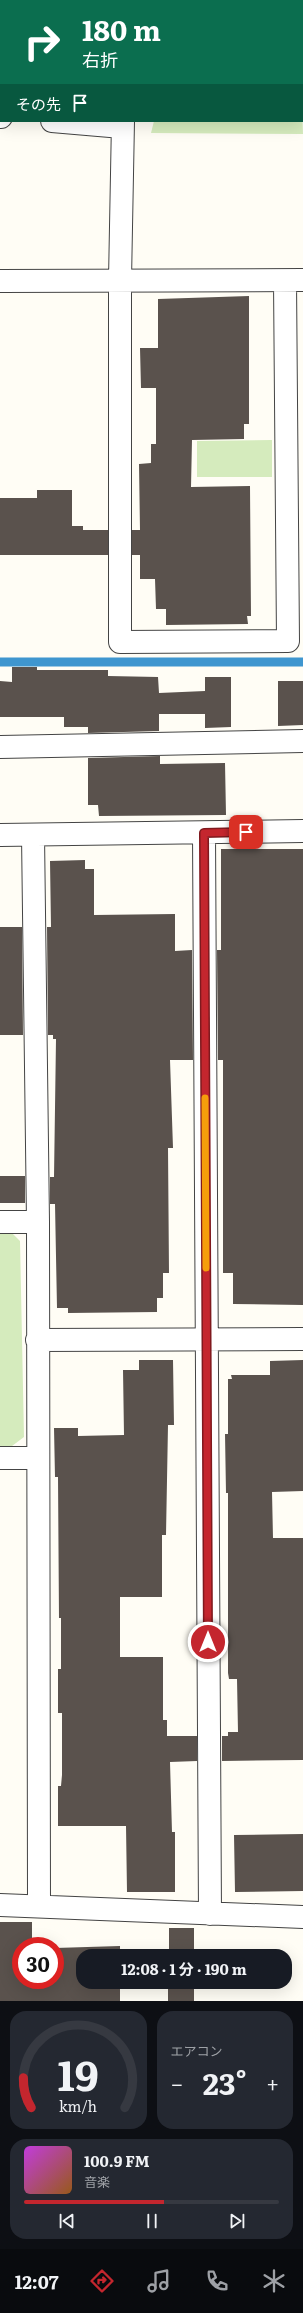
<!DOCTYPE html>
<html lang="ja">
<head>
<meta charset="utf-8">
<style>
	body { margin:0; font-family:Literata,"Noto Sans JP",serif; background:#242831; color:#f1f3f6; height:100vh; display:flex; flex-direction:column; font-size:15px; white-space:nowrap }
	* { box-sizing:border-box; margin:0 }
	p { font-size:13px; color:#9ea1a6 }
	.icon { flex:none; width:22px; height:22px; fill:none; stroke:currentColor; stroke-width:2; stroke-linecap:round; stroke-linejoin:round }
	.map { position:relative; height:2001px; overflow:hidden }
	.drawer { display:flex; flex-direction:column; gap:10px; padding:10px; background:#0d0f14; flex:1 }
	.drawer>* { flex:none }
	.guide { position:absolute; left:0px; top:0px; width:303px; height:122px; box-shadow:0 4px 16px #0002; background:#0b6e4f; color:#fff; overflow:hidden }
	.speed { position:absolute; left:12px; top:1937px; display:flex; gap:8px; font-size:20px; font-weight:700; text-align:center }
	.speed>* { display:grid; place-content:center; width:52px; height:52px; border-radius:50%; background:#171b24; box-shadow:0 4px 16px #0002; line-height:1 }
	.speed .limit { border:6px solid #d22; background:#fff; color:#111 }
	.pin { position:absolute; display:grid; place-items:center; width:34px; height:34px; color:#fff; margin:-17px; border-radius:8px; box-shadow:0 2px 6px #0006 }
	.me { position:absolute; width:44px; margin:-22px; rotate:0deg; stroke-linejoin:round; filter:drop-shadow(0 0 3px #0008) }
	.turn { display:flex; align-items:center; gap:14px; height:84px; padding:0 16px; font-size:18px }
	.turn .icon { width:52px; height:52px; stroke-width:2.5 }
	.turn b { display:block; font-size:28px; line-height:34px }
	.then { display:flex; align-items:center; height:38px; padding:0 16px; background:#0003; gap:8px; font-size:15px }
	.big { font-size:30px; font-weight:700; line-height:1.1 }
	.drawer .tile { flex:1; display:flex; flex-direction:column; justify-content:center; gap:6px; min-width:0; padding:0 14px; border-radius:16px; background:#242831 }
	.drawer .dial { align-items:center; gap:0 }
	.dial svg { height:104px; overflow:visible; fill:none; stroke:#363941; stroke-width:7; stroke-linecap:round; text-anchor:middle }
	.dial text { fill:#f1f3f6; stroke:none }
	.song { display:flex; align-items:center; gap:12px }
	.cover { width:48px; height:48px; border-radius:6px; background:linear-gradient(135deg,hsl(290 70% 55%),hsl(30 70% 35%)) }
	.played { height:4px; border-radius:2px; background:linear-gradient(90deg,#c4262e 55%,#363941 55%) }
	.keys { display:flex; justify-content:space-around; direction:ltr }
	.heat { display:flex; justify-content:space-between; align-items:center; font-size:22px; direction:ltr }
	.drawer .tiles { flex:1; display:grid; gap:10px; grid-template-columns:1fr 1fr }
	.tile:last-child { grid-column:span 2 }
	.trip { position:absolute; left:76px; top:1949px; width:216px; height:40px; border-radius:16px; background:#171b24; box-shadow:0 4px 16px #0002; font-weight:700; line-height:40px; text-align:center }
	.dock { display:flex; height:64px; justify-content:space-around; align-items:center; background:#090b0e; color:#9ea1a6 }
	.dock .icon { width:28px; height:28px }
	.dock .current { color:#c4262e }
	.dock b { font-size:18px; color:#f1f3f6 }
	.map>svg:first-child { display:block }
</style>
</head>
<body>
<div class="map">
<svg width="303" height="2001" viewBox="0 0 303 2001">
	<rect width="100%" height="100%" fill="#fffdf5"/>
	<path fill="#d5ebbd" d="M 302,104 L 303,134 L 151,133 L 154,121 L 302,121 Z
		M 272,440 L 272,477 L 197,477 L 197,441 Z
		M 0,1232 L 11,1232 L 20,1241 L 24,1437 L 12,1446 L 0,1446 Z"/>
	<g fill="none" stroke-linecap="round" stroke-linejoin="round">
		<path stroke="#3f96cf" stroke-width="9" d="M 0,662 L 303,662"/>
	</g>
	<path fill="#5a524d" d="M 249,296 L 249,424 L 244,424 L 244,439 L 192,440 L 191,487 L 250,486 L 251,616 L 247,616 L 248,624 L 166,625 L 166,609 L 156,609 L 155,579 L 140,579 L 140,555 L 132,555 L 132,530 L 140,530 L 139,464 L 151,463 L 151,444 L 156,444 L 156,388 L 141,388 L 140,348 L 158,348 L 158,299 Z
		M 37,490 L 72,490 L 72,526 L 83,526 L 83,530 L 108,530 L 108,555 L 0,555 L 0,498 L 37,498 Z
		M 12,667 L 37,667 L 37,670 L 108,670 L 108,676 L 158,677 L 159,693 L 205,691 L 205,677 L 231,677 L 231,727 L 205,728 L 205,714 L 159,714 L 159,731 L 88,733 L 88,727 L 64,727 L 64,717 L 0,717 L 0,681 L 12,682 Z
		M 278,681 L 303,681 L 303,725 L 278,726 Z
		M 160,756 L 160,764 L 225,763 L 226,815 L 99,816 L 98,805 L 88,805 L 88,758 Z
		M 221,849 L 303,849 L 303,1305 L 233,1304 L 233,1273 L 223,1273 L 223,1060 L 218,1060 L 217,950 L 221,950 Z
		M 85,860 L 85,869 L 94,869 L 94,915 L 175,914 L 175,951 L 192,950 L 193,1060 L 170,1060 L 173,1148 L 168,1148 L 169,1273 L 163,1273 L 163,1298 L 157,1298 L 157,1312 L 68,1313 L 68,1308 L 57,1308 L 55,1204 L 50,1204 L 50,1177 L 54,1177 L 56,1039 L 53,1039 L 53,1035 L 48,1035 L 47,927 L 51,927 L 50,861 Z
		M 0,927 L 22,927 L 23,1035 L 0,1035 Z
		M 0,1176 L 25,1176 L 25,1203 L 0,1203 Z
		M 139,1360 L 173,1360 L 174,1425 L 168,1425 L 166,1535 L 162,1535 L 162,1597 L 120,1597 L 120,1657 L 163,1657 L 163,1720 L 167,1720 L 167,1736 L 197,1736 L 197,1761 L 170,1762 L 172,1832 L 175,1832 L 175,1892 L 127,1892 L 126,1826 L 58,1826 L 58,1786 L 61,1786 L 62,1775 L 62,1713 L 58,1713 L 58,1669 L 61,1669 L 61,1618 L 59,1618 L 58,1477 L 55,1477 L 54,1428 L 78,1428 L 78,1436 L 124,1435 L 123,1370 L 139,1370 Z
		M 303,1360 L 303,1491 L 272,1492 L 273,1538 L 303,1538 L 303,1760 L 222,1761 L 222,1736 L 228,1736 L 228,1732 L 238,1732 L 237,1679 L 229,1679 L 228,1673 L 228,1493 L 226,1493 L 225,1434 L 228,1434 L 228,1379 L 232,1379 L 231,1375 L 270,1375 L 270,1361 Z
		M 303,1834 L 303,1891 L 235,1892 L 234,1835 Z
		M 0,1922 L 32,1922 L 32,1946 L 21,1946 L 21,1980 L 55,1980 L 55,1948 L 120,1946 L 120,1956 L 83,1956 L 83,1982 L 120,1982 L 120,2001 L 0,2001 Z
		M 169,1928 L 194,1928 L 194,1956 L 169,1956 Z
		M 168,1982 L 194,1982 L 194,2001 L 168,2001 Z"/>
	<g fill="none" stroke-linecap="round" stroke-linejoin="round">
		<g stroke="#444" stroke-width="24">
			<path id="minor" d="M 119,0 L 119,1
				M 302,3 L 303,3
				M 0,22 L 1,22
				M 0,117 L 1,117
				M 52,121 L 122,127
				M 123,121 L 120,280 L 120,642 L 288,641 L 285,281
				M 0,281 L 303,280
				M 0,747 L 303,741
				M 204,833 L 210,1914
				M 0,835 L 303,831
				M 33,835 L 38,1222 L 39,1906
				M 0,1222 L 38,1222
				M 37,1340 L 303,1339
				M 0,1458 L 37,1458
				M 0,1905 L 303,1917"/>
		</g>
		<g stroke="#222" stroke-width="24">
			<path id="major" d="M 0,69 L 1,69
				M 302,69 L 303,69
				M 302,95 L 303,95"/>
		</g>
		<use href="#minor" stroke="#fff" stroke-width="22"/>
		<use href="#major" stroke="#f9d66b" stroke-width="22"/>
	</g>
	<g fill="none" stroke-linecap="round" stroke-linejoin="round">
		<g stroke="#7f191e" stroke-width="10">
			<path id="route" d="M 208,1642 L 204,833 L 246,832"/>
		</g>
		<use href="#route" stroke="#c4262e" stroke-width="7"/>
		<path stroke="#f59e0b" stroke-width="7" d="M 205,1098 L 206,1268"/>
	</g>
</svg>
<div class="speed"><div class="limit">30</div></div>
<div class="pin" style="left:246px;top:832px;background:#d93025"><svg class="icon" aria-label="arrive" viewBox="0 0 24 24"><path d="M6 21V4h12l-3 4 3 4H6"/></svg></div>
<svg class="me" style="left:208px;top:1642px" viewBox="-20 -20 40 40"><circle r="17" fill="#c4262e" stroke="#fff" stroke-width="3"/><path d="M0-11L8 9 0 5-8 9z" fill="#fff"/></svg>
<div class="trip">12:08 · 1 分 · 190 m</div>
<div class="guide">
<div class="turn"><svg class="icon" aria-label="right" viewBox="0 0 24 24"><path d="M7 20v-9h11M14 6l5 5-5 5"/></svg><div><b>180 m</b>右折</div></div>
<div class="then">その先<svg class="icon" aria-label="arrive" viewBox="0 0 24 24"><path d="M6 21V4h12l-3 4 3 4H6"/></svg></div>
</div>
</div>
<section class="drawer">
<div class="tiles">
<div class="tile dial"><svg viewBox="0 0 100 80">
<path d="M14 69A42 42 0 1 1 86 69"/>
<path d="M14 69A42 42 0 0 1 8 46" stroke="#c4262e"/>
<text x="50" y="56" font-size="32" font-weight="700">19</text>
<text x="50" y="72" font-size="11">km/h</text>
</svg></div>
<div class="tile"><p>エアコン</p>
<div class="heat"><a>−</a><b class="big">23°</b><a>+</a></div>
</div>
<div class="tile">
<div class="song"><i class="cover"></i><div><b>100.9 FM</b><p>音楽</p></div></div>
<div class="played"></div>
<div class="keys"><svg class="icon" aria-label="previous" viewBox="0 0 24 24"><path d="M18 5L8 12l10 7zM5 5v14"/></svg><svg class="icon" aria-label="pause" viewBox="0 0 24 24"><path d="M8 5v14M16 5v14"/></svg><svg class="icon" aria-label="next" viewBox="0 0 24 24"><path d="M6 5l10 7-10 7zM19 5v14"/></svg></div>
</div>
</div>
</section>
<nav class="dock">
<b>12:07</b>
<svg class="icon current" aria-label="directions" viewBox="0 0 24 24"><path d="M12 3l9 9-9 9-9-9zM9 14v-3h6M13 9l2 2-2 2"/></svg>
<svg class="icon" aria-label="music" viewBox="0 0 24 24"><path d="M9 18V5l10-2v13"/><circle cx="6" cy="18" r="3"/><circle cx="16" cy="16" r="3"/></svg>
<svg class="icon" aria-label="phone" viewBox="0 0 24 24"><path d="M5 4h4l2 5-3 2q2 4 5 5l2-3 5 2v4C11 20 4 13 5 4z"/></svg>
<svg class="icon" aria-label="climate" viewBox="0 0 24 24"><path d="M12 3v18M4 7l16 10M4 17L20 7"/></svg>
</nav>
</body>
</html>
